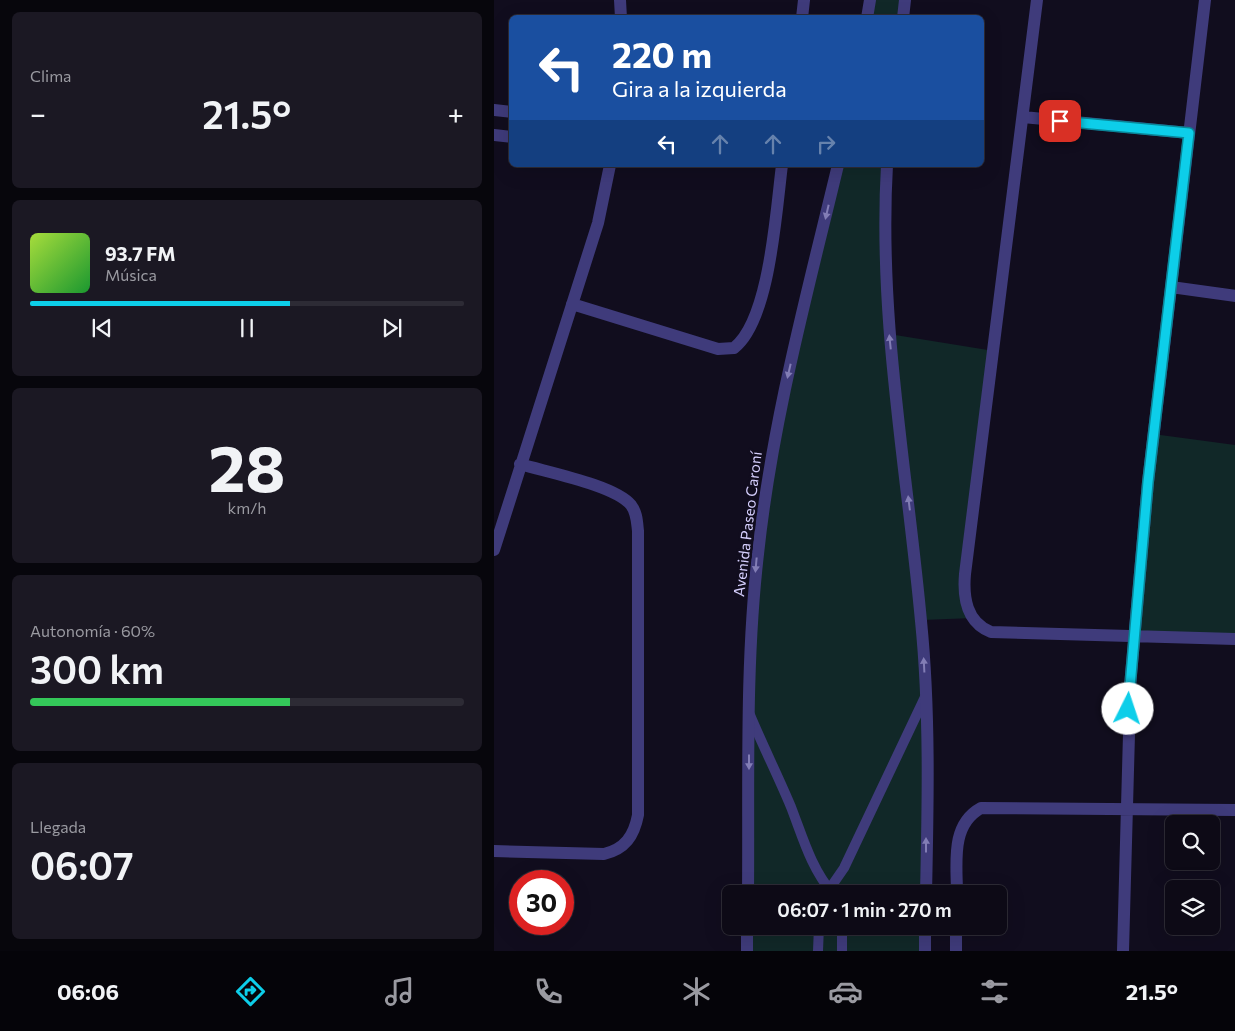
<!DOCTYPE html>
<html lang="es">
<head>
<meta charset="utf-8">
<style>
	body { margin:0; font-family:Commissioner,sans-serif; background:#1b1823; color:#f1f3f6; height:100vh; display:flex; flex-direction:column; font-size:19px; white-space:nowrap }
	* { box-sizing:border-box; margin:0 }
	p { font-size:16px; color:#9a9aa1 }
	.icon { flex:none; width:28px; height:28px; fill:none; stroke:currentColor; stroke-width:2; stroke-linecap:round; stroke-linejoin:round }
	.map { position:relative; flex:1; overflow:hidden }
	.side { display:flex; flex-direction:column; gap:12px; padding:12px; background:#07060c; width:494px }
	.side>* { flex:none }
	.top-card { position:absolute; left:15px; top:15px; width:475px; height:152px; border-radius:8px; box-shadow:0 5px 20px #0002,0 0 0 1px #2d2b35; background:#1a4fa0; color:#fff; overflow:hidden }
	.tools { position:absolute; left:671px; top:815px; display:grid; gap:10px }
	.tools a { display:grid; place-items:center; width:55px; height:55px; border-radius:8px; background:#0d0a16; box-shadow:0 5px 20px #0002,0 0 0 1px #2d2b35; font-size:25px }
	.speed { position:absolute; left:15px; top:870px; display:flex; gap:10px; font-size:25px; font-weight:700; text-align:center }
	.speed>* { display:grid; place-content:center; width:65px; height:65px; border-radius:50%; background:#0d0a16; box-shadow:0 5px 20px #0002,0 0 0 1px #2d2b35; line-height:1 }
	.speed .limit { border:8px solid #d22; background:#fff; color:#111 }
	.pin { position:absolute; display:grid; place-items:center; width:42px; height:42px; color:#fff; margin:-21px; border-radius:10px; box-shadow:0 2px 8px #0006 }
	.me { position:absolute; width:55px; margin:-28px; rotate:4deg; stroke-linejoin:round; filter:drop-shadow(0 0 4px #0008) }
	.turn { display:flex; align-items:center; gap:18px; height:105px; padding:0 20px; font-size:22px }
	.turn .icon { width:65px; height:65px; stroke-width:2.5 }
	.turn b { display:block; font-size:35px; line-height:42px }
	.lanes { display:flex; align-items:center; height:48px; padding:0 20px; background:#0003; justify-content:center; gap:25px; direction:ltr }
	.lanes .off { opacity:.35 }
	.big { font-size:38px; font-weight:600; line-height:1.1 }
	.side .widget { flex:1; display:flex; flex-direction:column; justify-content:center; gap:8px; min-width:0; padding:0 18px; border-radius:8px; background:#1b1823 }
	.side .dial { align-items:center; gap:0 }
	.dial b { font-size:65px; line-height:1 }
	.song { display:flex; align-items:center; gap:15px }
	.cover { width:60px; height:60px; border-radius:8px; background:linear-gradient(135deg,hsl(80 70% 55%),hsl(130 70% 35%)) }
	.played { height:5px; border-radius:2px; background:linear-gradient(90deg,#0dcee9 60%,#2d2b35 60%) }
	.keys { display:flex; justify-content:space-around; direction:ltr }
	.heat { display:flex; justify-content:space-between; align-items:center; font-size:28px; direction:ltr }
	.charge { height:8px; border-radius:4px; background:linear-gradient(90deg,#34c759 60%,#2d2b35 0) }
	.trip { position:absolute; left:228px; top:885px; width:285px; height:50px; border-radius:8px; background:#0d0a16; box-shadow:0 5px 20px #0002,0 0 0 1px #2d2b35; font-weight:600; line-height:50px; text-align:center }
	.dock { display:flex; height:80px; justify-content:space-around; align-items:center; background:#050409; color:#9a9aa1 }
	.dock .icon { width:35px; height:35px }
	.dock .active { color:#0dcee9 }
	.dock b { font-size:22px; color:#f1f3f6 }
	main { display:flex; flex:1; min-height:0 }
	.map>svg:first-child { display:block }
</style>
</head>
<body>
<main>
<section class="side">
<div class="widget"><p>Clima</p>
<div class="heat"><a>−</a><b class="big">21.5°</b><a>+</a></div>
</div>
<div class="widget">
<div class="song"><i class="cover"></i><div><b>93.7 FM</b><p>Música</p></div></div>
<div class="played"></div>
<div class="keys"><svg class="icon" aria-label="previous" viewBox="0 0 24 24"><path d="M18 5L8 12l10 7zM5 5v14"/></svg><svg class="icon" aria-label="pause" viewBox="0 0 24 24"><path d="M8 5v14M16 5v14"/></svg><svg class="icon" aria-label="next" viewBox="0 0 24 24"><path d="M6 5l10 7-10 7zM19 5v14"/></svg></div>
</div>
<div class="widget dial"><b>28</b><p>km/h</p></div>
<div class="widget"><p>Autonomía · 60%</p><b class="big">300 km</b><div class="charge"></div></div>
<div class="widget"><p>Llegada</p><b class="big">06:07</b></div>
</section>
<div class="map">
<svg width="742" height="951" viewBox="0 0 742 951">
	<rect width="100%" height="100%" fill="#110d1e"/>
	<path fill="#112828" d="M 376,0 L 411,0 L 409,17 L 373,18 Z
		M 344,165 L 393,165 L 395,334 L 500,351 L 471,574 L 479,618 L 428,620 L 432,894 L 254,894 L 256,651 L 273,481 Z
		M 659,434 L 741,445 L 741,639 L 639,636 Z
		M 253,926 L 431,926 L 431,951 L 253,951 Z"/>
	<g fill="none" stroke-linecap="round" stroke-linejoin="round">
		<path stroke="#3f3b7b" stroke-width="10" d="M 256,715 C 269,746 284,776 297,807 C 309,838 317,868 339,894
			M 332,894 L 350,868 L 432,695
			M 348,926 L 348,951
			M 324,951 L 325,926"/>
		<path stroke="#3f3b7b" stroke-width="12" d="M 126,0 L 127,18
			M 543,0 L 471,574 C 469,597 472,622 497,632 L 742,639
			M 308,18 L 310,0
			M 0,110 L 18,112
			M 529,117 L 695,133
			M 0,135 L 18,137
			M 677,287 L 742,296
			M 78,304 L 224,349 L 240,348 C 276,320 282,211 288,165
			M 0,550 L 104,223 L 116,165
			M 634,709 L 654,482 L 711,0
			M 0,851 L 110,854 C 131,849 140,836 144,815 L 144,531 C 143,522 143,513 137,505 C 121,485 52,472 26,464
			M 463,894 C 463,864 456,825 487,808 L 742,810
			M 462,951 L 462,926
			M 629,951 L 635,734"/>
		<path stroke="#3f3b7b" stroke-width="12" d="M 373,18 L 376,0
			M 409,18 L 411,0
			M 393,165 C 384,318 413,469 427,621 C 436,711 434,803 432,894
			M 254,894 C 255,781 251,666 264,554 C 278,422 313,294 344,165
			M 253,951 L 253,926
			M 431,951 L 431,926"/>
	</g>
	<defs><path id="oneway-solid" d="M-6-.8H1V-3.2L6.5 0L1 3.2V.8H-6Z" transform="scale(1.25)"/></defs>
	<g fill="#827db5">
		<use href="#oneway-solid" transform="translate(333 212) rotate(103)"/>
		<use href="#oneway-solid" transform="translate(396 342) rotate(-96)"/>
		<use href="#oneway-solid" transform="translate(295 371) rotate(103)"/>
		<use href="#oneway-solid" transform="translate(415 503) rotate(-97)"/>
		<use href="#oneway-solid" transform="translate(262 565) rotate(95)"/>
		<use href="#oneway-solid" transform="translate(430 665) rotate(-93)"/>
		<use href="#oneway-solid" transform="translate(255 762) rotate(90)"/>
		<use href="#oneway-solid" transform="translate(432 845) rotate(-90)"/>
	</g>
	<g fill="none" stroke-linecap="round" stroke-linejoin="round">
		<g stroke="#088697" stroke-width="12">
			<path id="route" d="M 566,121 L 695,133 L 654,482 L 634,709"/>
		</g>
		<use href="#route" stroke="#0dcee9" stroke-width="9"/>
	</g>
	<g text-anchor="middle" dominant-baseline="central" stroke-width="5" stroke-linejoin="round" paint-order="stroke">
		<g font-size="15" fill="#d4cefc" stroke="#110d1e">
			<text transform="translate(253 524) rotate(-83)">Avenida Paseo Caroní</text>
		</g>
	</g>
</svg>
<div class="tools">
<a><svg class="icon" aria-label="search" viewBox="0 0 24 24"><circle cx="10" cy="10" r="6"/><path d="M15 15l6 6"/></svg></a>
<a><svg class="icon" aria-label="layers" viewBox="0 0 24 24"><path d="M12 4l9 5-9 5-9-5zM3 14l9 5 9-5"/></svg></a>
</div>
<div class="speed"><div class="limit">30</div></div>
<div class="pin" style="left:566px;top:121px;background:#d93025"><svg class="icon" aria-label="arrive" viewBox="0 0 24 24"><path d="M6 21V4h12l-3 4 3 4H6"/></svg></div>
<svg class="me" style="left:634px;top:709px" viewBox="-20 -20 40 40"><circle r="19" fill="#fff"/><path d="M0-13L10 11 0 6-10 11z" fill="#0dcee9"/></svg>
<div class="trip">06:07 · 1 min · 270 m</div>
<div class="top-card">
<div class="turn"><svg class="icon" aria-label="left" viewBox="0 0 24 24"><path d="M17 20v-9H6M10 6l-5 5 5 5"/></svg><div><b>220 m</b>Gira a la izquierda</div></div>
<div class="lanes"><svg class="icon" aria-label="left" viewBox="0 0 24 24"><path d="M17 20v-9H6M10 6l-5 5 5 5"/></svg><svg class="icon off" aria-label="ahead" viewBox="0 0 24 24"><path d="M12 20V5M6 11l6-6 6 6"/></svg><svg class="icon off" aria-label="ahead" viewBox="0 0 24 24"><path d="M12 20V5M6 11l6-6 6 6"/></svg><svg class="icon off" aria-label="right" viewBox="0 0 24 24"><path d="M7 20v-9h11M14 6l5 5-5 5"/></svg></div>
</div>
</div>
</main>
<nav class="dock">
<b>06:06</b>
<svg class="icon active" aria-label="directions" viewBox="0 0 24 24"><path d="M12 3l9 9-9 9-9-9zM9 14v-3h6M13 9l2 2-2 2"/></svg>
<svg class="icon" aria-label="music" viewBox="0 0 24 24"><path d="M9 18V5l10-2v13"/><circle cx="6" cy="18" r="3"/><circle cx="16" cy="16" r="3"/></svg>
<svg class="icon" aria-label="phone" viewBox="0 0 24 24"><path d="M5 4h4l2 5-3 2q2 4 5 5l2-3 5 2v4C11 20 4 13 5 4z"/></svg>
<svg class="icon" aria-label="climate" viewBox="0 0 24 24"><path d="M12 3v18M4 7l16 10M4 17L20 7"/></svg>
<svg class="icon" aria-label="car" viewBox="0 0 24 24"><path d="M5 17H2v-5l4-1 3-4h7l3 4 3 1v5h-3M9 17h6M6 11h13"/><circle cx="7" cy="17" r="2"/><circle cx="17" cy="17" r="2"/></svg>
<svg class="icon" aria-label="filters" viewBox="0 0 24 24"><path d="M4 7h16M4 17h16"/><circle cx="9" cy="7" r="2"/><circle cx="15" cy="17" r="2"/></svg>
<b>21.5°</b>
</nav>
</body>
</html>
